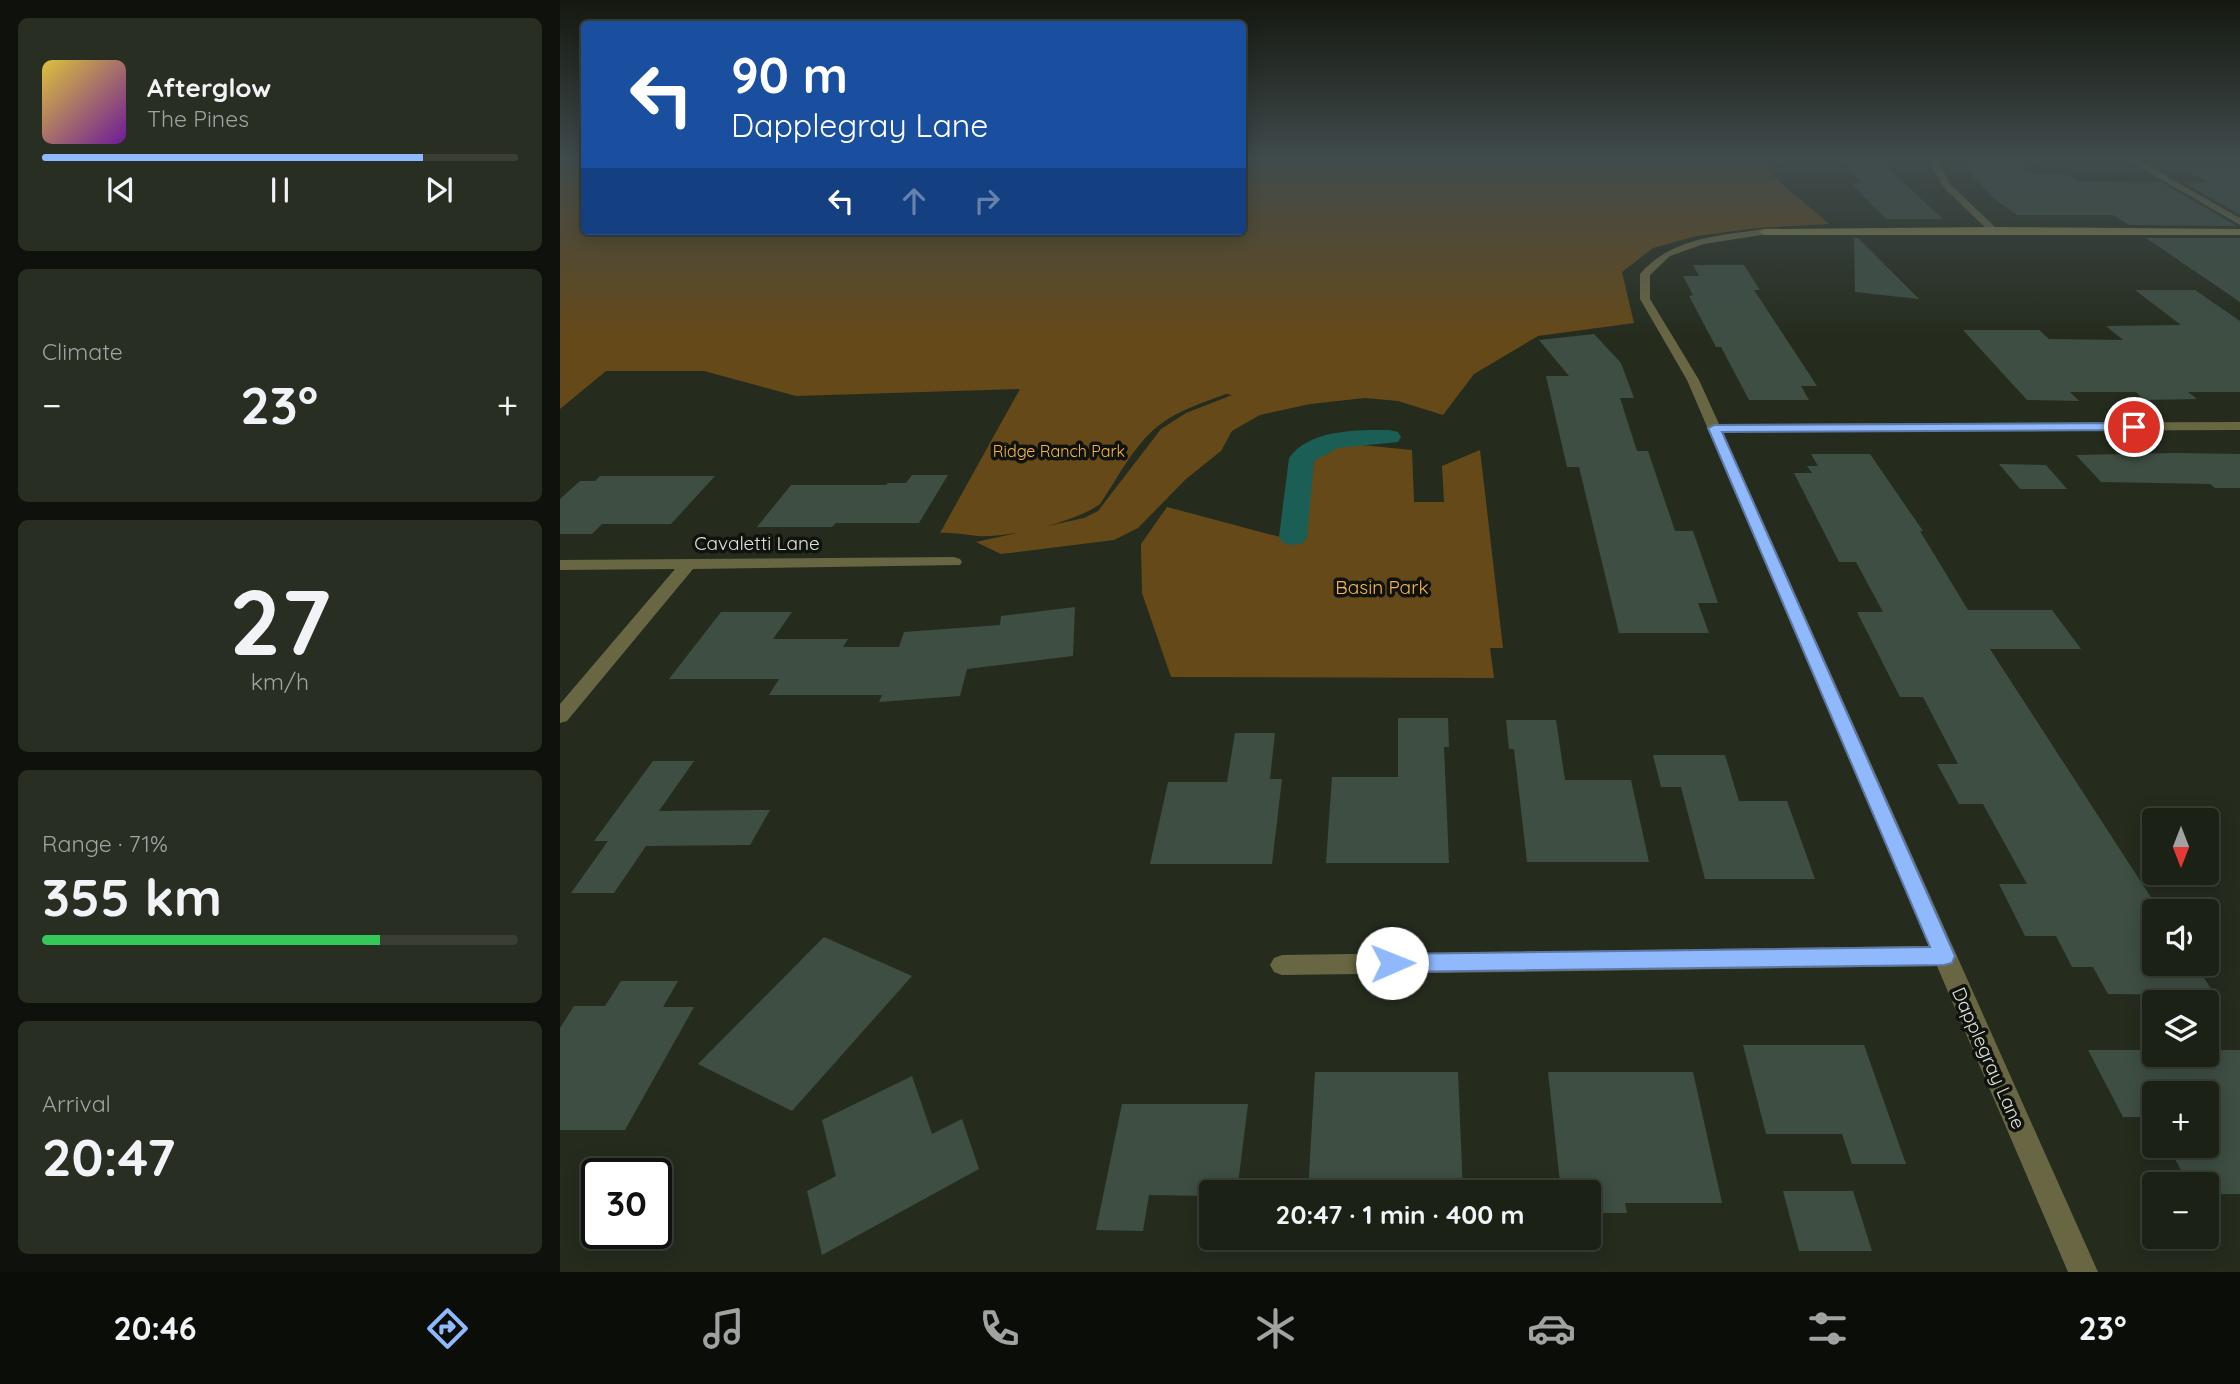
<!DOCTYPE html>
<html lang="en">
<head>
<meta charset="utf-8">
<style>
	body { margin:0; font-family:Quicksand,sans-serif; background:#292e23; color:#f1f3f6; height:100vh; display:flex; flex-direction:column; font-size:26px; white-space:nowrap }
	* { box-sizing:border-box; margin:0 }
	p { font-size:23px; color:#a0a3a1 }
	.icon { flex:none; width:38px; height:38px; fill:none; stroke:currentColor; stroke-width:2; stroke-linecap:round; stroke-linejoin:round }
	.map { position:relative; flex:1; overflow:hidden }
	.panel { display:flex; flex-direction:column; gap:18px; padding:18px; background:#0f120c; width:560px }
	.panel>* { flex:none }
	.guide { position:absolute; left:21px; top:21px; width:665px; height:214px; border-radius:7px; box-shadow:0 4px 18px #0003,0 0 0 2px #3a3e35; background:#1a4fa0; color:#fff; overflow:hidden }
	.needle { width:46px; rotate:180deg }
	.buttons { position:absolute; left:1582px; top:808px; display:grid; gap:14px }
	.buttons a { display:grid; place-items:center; width:77px; height:77px; border-radius:7px; background:#1c2116; box-shadow:0 4px 18px #0003,0 0 0 2px #3a3e35; font-size:35px }
	.speed { position:absolute; left:21px; top:1158px; display:flex; gap:14px; font-size:35px; font-weight:700; text-align:center }
	.speed>* { display:grid; place-content:center; width:91px; height:91px; border-radius:50%; background:#1c2116; box-shadow:0 4px 18px #0003,0 0 0 2px #3a3e35; line-height:1 }
	.speed .limit { border:4px solid #111; border-radius:10px; background:#fff; color:#111 }
	.pin { position:absolute; display:grid; place-items:center; width:60px; height:60px; color:#fff; margin:-30px; border:4px solid #fff; border-radius:50%; box-shadow:0 2px 7px #0007 }
	.me { position:absolute; width:77px; margin:-38px; rotate:89deg; stroke-linejoin:round; filter:drop-shadow(0 0 5px #0008) }
	.turn { display:flex; align-items:center; gap:24px; height:147px; padding:0 35px; font-size:32px }
	.turn .icon { width:91px; height:91px; stroke-width:2.5 }
	.turn b { display:block; font-size:49px; line-height:60px }
	.lanes { display:flex; align-items:center; height:66px; padding:0 35px; background:#0003; justify-content:center; gap:35px; direction:ltr }
	.lanes .off { opacity:.35 }
	.big { font-size:52px; font-weight:700; line-height:1.1 }
	.panel .widget { flex:1; display:flex; flex-direction:column; justify-content:center; gap:10px; min-width:0; padding:0 24px; border-radius:10px; background:#292e23 }
	.panel .dial { align-items:center; gap:0 }
	.dial b { font-size:91px; line-height:1 }
	.song { display:flex; align-items:center; gap:21px }
	.cover { width:84px; height:84px; border-radius:10px; background:linear-gradient(135deg,hsl(50 70% 55%),hsl(280 70% 35%)) }
	.played { height:7px; border-radius:4px; background:linear-gradient(90deg,#8fb8fd 80%,#3a3e35 80%) }
	.keys { display:flex; justify-content:space-around; direction:ltr }
	.heat { display:flex; justify-content:space-between; align-items:center; font-size:38px; direction:ltr }
	.charge { height:10px; border-radius:5px; background:linear-gradient(90deg,#34c759 71%,#3a3e35 0) }
	.trip { position:absolute; left:639px; top:1180px; width:402px; height:70px; border-radius:7px; background:#1c2116; box-shadow:0 4px 18px #0003,0 0 0 2px #3a3e35; font-weight:700; line-height:70px; text-align:center }
	.menu { display:flex; height:112px; justify-content:space-around; align-items:center; background:#0b0d09; color:#a0a3a1 }
	.menu .icon { width:49px; height:49px }
	.menu .current { color:#8fb8fd }
	.menu b { font-size:32px; color:#f1f3f6 }
	main { display:flex; flex:1; min-height:0 }
	.map>svg:first-child { display:block }
</style>
</head>
<body>
<main>
<section class="panel">
<div class="widget">
<div class="song"><i class="cover"></i><div><b>Afterglow</b><p>The Pines</p></div></div>
<div class="played"></div>
<div class="keys"><svg class="icon" aria-label="previous" viewBox="0 0 24 24"><path d="M18 5L8 12l10 7zM5 5v14"/></svg><svg class="icon" aria-label="pause" viewBox="0 0 24 24"><path d="M8 5v14M16 5v14"/></svg><svg class="icon" aria-label="next" viewBox="0 0 24 24"><path d="M6 5l10 7-10 7zM19 5v14"/></svg></div>
</div>
<div class="widget"><p>Climate</p>
<div class="heat"><a>−</a><b class="big">23°</b><a>+</a></div>
</div>
<div class="widget dial"><b>27</b><p>km/h</p></div>
<div class="widget"><p>Range · 71%</p><b class="big">355 km</b><div class="charge"></div></div>
<div class="widget"><p>Arrival</p><b class="big">20:47</b></div>
</section>
<div class="map">
<svg width="1680" height="1272" viewBox="0 0 1680 1272">
	<rect width="100%" height="100%" fill="#252c1e"/>
	<path fill="#654919" d="M 0,159 L 24,159 L 24,231 L 682,231 L 683,159 L 1199,159 L 1219,181 L 1269,224 L 1197,228 L 1137,236 L 1093,248 L 1062,272 L 1074,323 L 978,336 L 914,374 L 883,415 L 838,401 L 805,398 L 750,404 L 700,415 L 672,431 L 661,451 L 626,479 L 578,528 L 554,540 L 441,554 L 416,542 L 524,518 L 538,511 L 601,429 L 626,413 L 672,395 L 666,394 C 643,403 618,410 598,426 C 574,445 557,479 540,504 C 516,522 448,538 418,536 C 405,535 393,532 380,533 L 460,389 L 236,396 L 144,371 L 46,371 L 0,409 Z
		M 791,444 L 852,450 L 854,502 L 884,502 L 882,466 L 920,450 L 943,648 L 930,648 L 934,678 L 611,677 L 582,593 L 581,544 L 607,507 L 735,541 L 747,536 L 747,514 L 754,459 L 776,448 Z"/>
	<g fill="none" stroke-linecap="round" stroke-linejoin="round">
		<path fill="#1b5e55" fill-rule="evenodd" d="M 829,430 L 838,432 L 841,437 L 838,442 L 778,448 L 754,461 L 747,537 L 743,543 L 733,545 L 723,543 L 719,537 L 729,458 C 750,429 797,430 829,430 Z"/>
	</g>
	<path fill="#3e4e43" d="M 1282,160 L 1320,161 L 1383,219 L 1326,219 L 1291,183 L 1302,183 Z
		M 1414,161 L 1455,161 L 1474,174 L 1507,174 L 1518,181 L 1601,182 L 1677,226 L 1569,225 L 1553,215 L 1457,215 L 1433,198 L 1401,164 L 1417,164 Z
		M 1621,167 L 1680,167 L 1680,215 L 1623,182 L 1649,183 Z
		M 1294,238 L 1298,238 L 1359,299 L 1295,292 Z
		M 1586,238 L 1680,238 L 1680,302 Z
		M 1133,265 L 1184,265 L 1200,290 L 1194,290 L 1257,386 L 1241,386 L 1249,400 L 1189,400 L 1161,347 L 1156,347 L 1129,296 L 1133,295 L 1123,276 L 1139,276 Z
		M 1575,290 L 1635,290 L 1680,321 L 1680,392 L 1628,392 L 1637,399 L 1584,400 L 1576,392 L 1510,392 L 1519,401 L 1467,400 L 1403,330 L 1479,330 L 1489,339 L 1563,340 L 1546,326 L 1621,325 Z
		M 1034,334 L 1061,363 L 1074,398 L 1060,398 L 1077,451 L 1088,451 L 1115,531 L 1133,531 L 1158,603 L 1138,603 L 1149,633 L 1059,633 L 1019,467 L 1007,467 L 986,376 L 1009,376 L 979,340 Z
		M 1616,453 L 1680,454 L 1680,488 L 1655,488 L 1650,484 L 1541,482 L 1516,455 Z
		M 1251,454 L 1310,454 L 1363,531 L 1360,531 L 1408,610 L 1492,610 L 1521,649 L 1430,649 L 1594,902 L 1594,964 L 1635,964 L 1655,995 L 1548,994 L 1533,967 L 1512,967 L 1496,936 L 1465,936 L 1439,884 L 1467,884 L 1423,804 L 1399,804 L 1377,764 L 1398,764 L 1363,697 L 1340,697 L 1297,612 L 1323,612 L 1296,562 L 1279,562 L 1234,473 L 1252,473 L 1247,466 L 1258,466 Z
		M 1439,464 L 1486,465 L 1507,489 L 1460,489 Z
		M 352,475 L 388,475 L 359,523 L 276,523 L 272,527 L 197,527 L 231,485 L 326,485 L 328,483 L 346,483 Z
		M 40,476 L 155,476 L 111,524 L 42,524 L 32,534 L 0,534 L 0,499 L 20,481 L 35,481 Z
		M 515,607 L 513,656 L 407,669 L 400,696 L 319,702 L 322,695 L 209,695 L 219,679 L 109,679 L 161,612 L 232,612 L 213,639 L 288,639 L 283,647 L 339,647 L 344,632 L 440,625 L 441,616 Z
		M 838,718 L 888,718 L 889,747 L 884,747 L 889,863 L 766,863 L 772,777 L 838,777 Z
		M 946,720 L 996,720 L 1005,780 L 1071,780 L 1089,862 L 967,862 L 954,749 L 949,749 Z
		M 675,733 L 715,733 L 710,779 L 722,779 L 712,864 L 590,864 L 608,782 L 667,782 Z
		M 1093,755 L 1165,755 L 1179,801 L 1227,801 L 1255,879 L 1145,879 L 1121,787 L 1101,787 Z
		M 93,761 L 134,761 L 99,811 L 210,810 L 190,845 L 86,846 L 54,893 L 11,893 L 48,841 L 34,841 Z
		M 264,937 L 352,976 L 232,1111 L 138,1064 Z
		M 61,981 L 118,981 L 103,1007 L 134,1007 L 65,1130 L 0,1130 L 0,1028 L 14,1006 L 45,1006 Z
		M 1183,1045 L 1304,1045 L 1346,1164 L 1292,1164 L 1282,1134 L 1206,1134 Z
		M 1528,1050 L 1594,1050 L 1594,1055 L 1647,1055 L 1647,1050 L 1680,1050 L 1680,1194 L 1647,1194 L 1647,1185 L 1629,1185 L 1608,1146 L 1647,1146 L 1647,1094 L 1594,1094 L 1594,1117 L 1563,1117 Z
		M 755,1072 L 898,1072 L 903,1192 L 748,1192 Z
		M 988,1072 L 1133,1072 L 1162,1203 L 1065,1203 L 1067,1213 L 1029,1213 L 1029,1192 L 1001,1192 Z
		M 352,1076 L 372,1134 L 402,1119 L 419,1169 L 262,1255 L 247,1191 L 276,1176 L 262,1120 Z
		M 562,1104 L 688,1104 L 677,1192 L 651,1192 L 651,1196 L 589,1195 L 583,1231 L 536,1230 Z
		M 1223,1191 L 1293,1191 L 1312,1251 L 1239,1251 Z"/>
	<g fill="none" stroke-linecap="round" stroke-linejoin="round">
		<path fill="#696643" fill-rule="evenodd" d="M 1369,159 L 1377,159 L 1390,184 L 1436,228 L 1436,232 L 1430,232 L 1383,187 Z
			M 1566,159 L 1576,159 L 1680,218 L 1680,225 Z
			M 1204,229 L 1207,230 L 1207,234 L 1144,244 L 1110,256 L 1090,275 L 1090,299 L 1139,380 L 1159,424 L 1680,422 L 1680,430 L 1163,432 L 1538,1272 L 1508,1272 L 1377,966 L 722,975 L 714,972 L 710,965 L 714,958 L 722,955 L 1369,946 L 1127,380 L 1080,299 L 1080,274 C 1112,237 1159,236 1204,229 Z
			M 394,557 L 400,559 L 402,562 L 400,565 L 133,569 L 7,721 L 0,723 L 0,704 L 115,569 L 0,570 L 0,560 Z"/>
		<path fill="#8d884f" fill-rule="evenodd" d="M 1433,227 L 1680,229 L 1680,235 L 1204,235 L 1199,232 L 1204,229 Z"/>
	</g>
	<linearGradient id="sky" x2="0" y2="1"><stop stop-color="#141810"/><stop offset="0.47" stop-color="#404b4c"/><stop offset="1" stop-color="#404b4c" stop-opacity="0"/></linearGradient>
	<rect width="1680" height="337" fill="url(#sky)"/>
	<path fill="#8fb8fd" stroke="#5d78a4" stroke-width="2" d="M 1574,423 L 1578,424 L 1578,430 L 1162,432 L 1395,956 L 1392,963 L 1384,965 L 832,972 L 825,970 L 821,963 L 825,957 L 832,954 L 1370,947 L 1148,428 L 1154,425 Z"/>
	<g text-anchor="middle" dominant-baseline="central" stroke-width="7" stroke-linejoin="round" paint-order="stroke">
		<g font-size="16" fill="#f8b74a" stroke="#10130d">
			<text x="499" y="451">Ridge Ranch Park</text>
		</g>
		<g font-size="19" fill="#dee3da" stroke="#10130d">
			<text x="197" y="543">Cavaletti Lane</text>
			<text transform="translate(1429 1058) rotate(66)">Dapplegray Lane</text>
		</g>
		<g font-size="19" fill="#f8b74a" stroke="#10130d">
			<text x="822" y="587">Basin Park</text>
		</g>
	</g>
</svg>
<div class="buttons">
<a><svg class="needle" viewBox="-14 -14 28 28"><path d="M0-13l5 13h-10z" fill="#e53935"/><path d="M0 13l5-13h-10z" fill="#a0a3a1"/></svg></a>
<a><svg class="icon" aria-label="sound" viewBox="0 0 24 24"><path d="M4 9h4l5-4v14l-5-4H4zM17 9q2 3 0 6"/></svg></a>
<a><svg class="icon" aria-label="layers" viewBox="0 0 24 24"><path d="M12 4l9 5-9 5-9-5zM3 14l9 5 9-5"/></svg></a>
<a>+</a>
<a>−</a>
</div>
<div class="speed"><div class="limit">30</div></div>
<div class="pin" style="left:1574px;top:427px;background:#d93025"><svg class="icon" aria-label="arrive" viewBox="0 0 24 24"><path d="M6 21V4h12l-3 4 3 4H6"/></svg></div>
<svg class="me" style="left:832px;top:963px" viewBox="-20 -20 40 40"><circle r="19" fill="#fff"/><path d="M0-13L10 11 0 6-10 11z" fill="#8fb8fd"/></svg>
<div class="trip">20:47 · 1 min · 400 m</div>
<div class="guide">
<div class="turn"><svg class="icon" aria-label="left" viewBox="0 0 24 24"><path d="M17 20v-9H6M10 6l-5 5 5 5"/></svg><div><b>90 m</b>Dapplegray Lane</div></div>
<div class="lanes"><svg class="icon" aria-label="left" viewBox="0 0 24 24"><path d="M17 20v-9H6M10 6l-5 5 5 5"/></svg><svg class="icon off" aria-label="ahead" viewBox="0 0 24 24"><path d="M12 20V5M6 11l6-6 6 6"/></svg><svg class="icon off" aria-label="right" viewBox="0 0 24 24"><path d="M7 20v-9h11M14 6l5 5-5 5"/></svg></div>
</div>
</div>
</main>
<nav class="menu">
<b>20:46</b>
<svg class="icon current" aria-label="directions" viewBox="0 0 24 24"><path d="M12 3l9 9-9 9-9-9zM9 14v-3h6M13 9l2 2-2 2"/></svg>
<svg class="icon" aria-label="music" viewBox="0 0 24 24"><path d="M9 18V5l10-2v13"/><circle cx="6" cy="18" r="3"/><circle cx="16" cy="16" r="3"/></svg>
<svg class="icon" aria-label="phone" viewBox="0 0 24 24"><path d="M5 4h4l2 5-3 2q2 4 5 5l2-3 5 2v4C11 20 4 13 5 4z"/></svg>
<svg class="icon" aria-label="climate" viewBox="0 0 24 24"><path d="M12 3v18M4 7l16 10M4 17L20 7"/></svg>
<svg class="icon" aria-label="car" viewBox="0 0 24 24"><path d="M5 17H2v-5l4-1 3-4h7l3 4 3 1v5h-3M9 17h6M6 11h13"/><circle cx="7" cy="17" r="2"/><circle cx="17" cy="17" r="2"/></svg>
<svg class="icon" aria-label="filters" viewBox="0 0 24 24"><path d="M4 7h16M4 17h16"/><circle cx="9" cy="7" r="2"/><circle cx="15" cy="17" r="2"/></svg>
<b>23°</b>
</nav>
</body>
</html>
